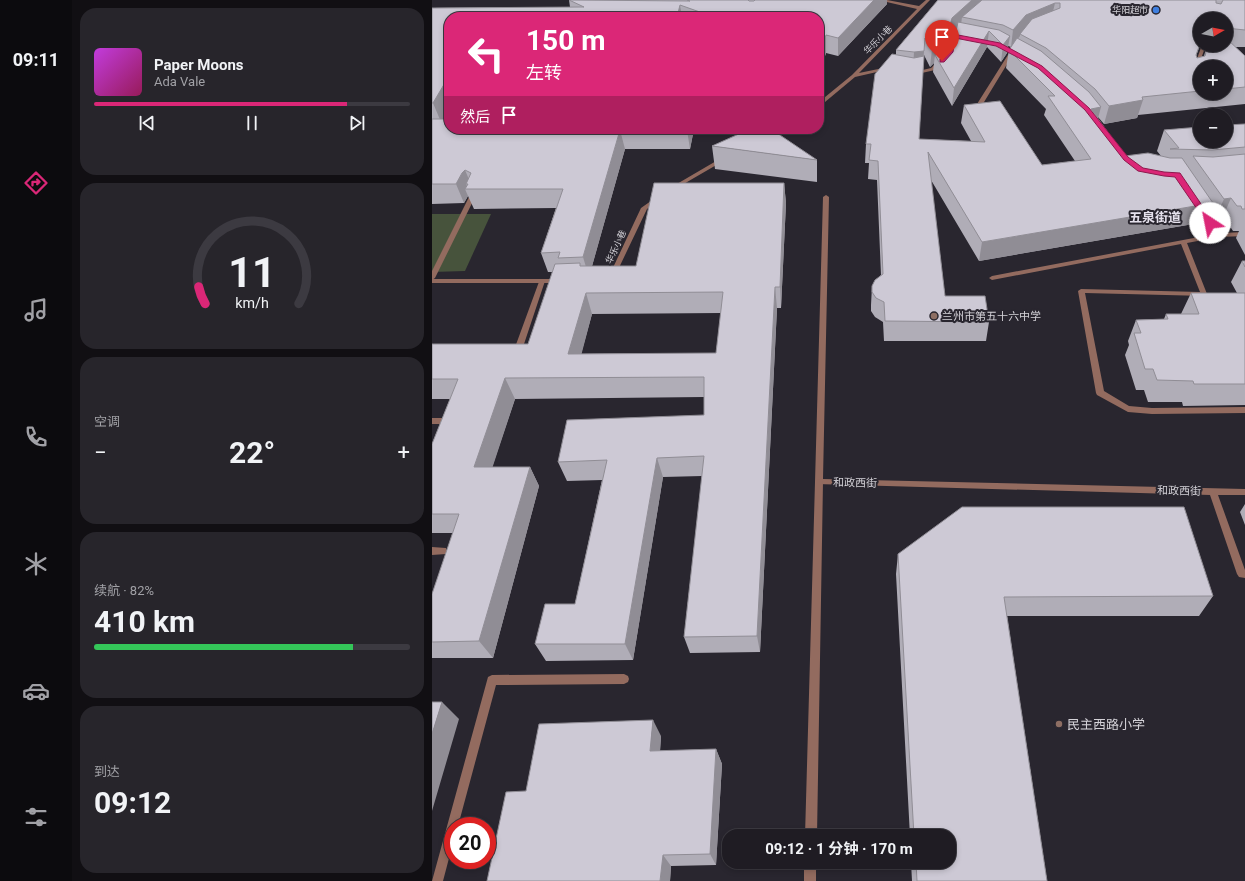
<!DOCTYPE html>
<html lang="zh">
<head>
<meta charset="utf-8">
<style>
	body { margin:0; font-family:Roboto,"Noto Sans SC",sans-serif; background:#27252b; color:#f1f3f6; height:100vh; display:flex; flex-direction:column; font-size:15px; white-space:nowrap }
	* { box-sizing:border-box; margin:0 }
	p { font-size:13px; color:#a1a1a6 }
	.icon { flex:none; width:22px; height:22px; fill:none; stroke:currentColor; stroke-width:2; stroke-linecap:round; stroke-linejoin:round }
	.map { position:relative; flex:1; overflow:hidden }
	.drawer { display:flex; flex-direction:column; gap:8px; padding:8px; background:#110f13; width:360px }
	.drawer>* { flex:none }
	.banner { position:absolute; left:12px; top:12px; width:380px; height:122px; border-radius:16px; box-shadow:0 2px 6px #0003,0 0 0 1px #3c3a41; background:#db2777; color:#fff; overflow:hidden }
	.needle { width:26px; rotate:81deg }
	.buttons { position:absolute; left:761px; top:12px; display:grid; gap:8px }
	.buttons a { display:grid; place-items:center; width:40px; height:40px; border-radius:50%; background:#1f1c23; box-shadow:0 2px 6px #0003,0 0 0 1px #3c3a41; font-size:20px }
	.speed { position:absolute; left:12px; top:817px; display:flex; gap:8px; font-size:20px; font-weight:700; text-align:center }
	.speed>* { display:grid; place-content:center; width:52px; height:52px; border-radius:50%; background:#1f1c23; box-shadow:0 2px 6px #0003,0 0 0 1px #3c3a41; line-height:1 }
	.speed .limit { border:6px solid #d22; background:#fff; color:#111 }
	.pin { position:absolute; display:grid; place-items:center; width:34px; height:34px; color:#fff; margin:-41px -17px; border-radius:50% 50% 50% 0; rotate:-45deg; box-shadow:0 0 4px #0007 }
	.pin .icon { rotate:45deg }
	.me { position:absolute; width:44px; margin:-22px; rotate:326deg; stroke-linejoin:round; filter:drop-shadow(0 0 3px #0008) }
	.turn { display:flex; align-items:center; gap:14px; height:84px; padding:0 16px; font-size:18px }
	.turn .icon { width:52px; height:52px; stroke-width:2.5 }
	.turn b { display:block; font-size:28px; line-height:34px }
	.then { display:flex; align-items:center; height:38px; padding:0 16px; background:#0003; gap:8px; font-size:15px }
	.big { font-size:30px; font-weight:700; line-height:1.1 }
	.drawer .card { flex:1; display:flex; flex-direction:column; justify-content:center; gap:6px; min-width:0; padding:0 14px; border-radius:16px; background:#27252b }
	.drawer .dial { align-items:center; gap:0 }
	.dial svg { height:104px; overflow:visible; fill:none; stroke:#3c3a41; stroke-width:7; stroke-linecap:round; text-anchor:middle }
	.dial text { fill:#f1f3f6; stroke:none }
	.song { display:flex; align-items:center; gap:12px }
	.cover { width:48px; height:48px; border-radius:6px; background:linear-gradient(135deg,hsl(290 70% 55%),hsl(330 70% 35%)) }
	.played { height:4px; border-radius:2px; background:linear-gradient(90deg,#db2777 80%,#3c3a41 80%) }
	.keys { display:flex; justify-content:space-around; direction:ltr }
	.heat { display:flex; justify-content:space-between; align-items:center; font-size:22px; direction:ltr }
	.charge { height:6px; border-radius:3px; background:linear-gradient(90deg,#34c759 82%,#3c3a41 0) }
	.trip { position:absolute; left:290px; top:829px; width:234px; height:40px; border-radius:16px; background:#1f1c23; box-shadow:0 2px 6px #0003,0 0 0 1px #3c3a41; font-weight:700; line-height:40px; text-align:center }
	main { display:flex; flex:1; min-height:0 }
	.tabs { display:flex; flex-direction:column; width:72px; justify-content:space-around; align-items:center; background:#0c0b0e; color:#a1a1a6 }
	.tabs .icon { width:28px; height:28px }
	.tabs .selected { color:#db2777 }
	.tabs b { font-size:18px; color:#f1f3f6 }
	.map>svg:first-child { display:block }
</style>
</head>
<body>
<main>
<nav class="tabs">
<b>09:11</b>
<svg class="icon selected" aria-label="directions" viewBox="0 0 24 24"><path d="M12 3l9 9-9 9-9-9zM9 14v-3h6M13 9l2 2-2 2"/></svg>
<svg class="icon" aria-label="music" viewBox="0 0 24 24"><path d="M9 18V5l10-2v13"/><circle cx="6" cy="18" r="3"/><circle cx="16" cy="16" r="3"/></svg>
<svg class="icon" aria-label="phone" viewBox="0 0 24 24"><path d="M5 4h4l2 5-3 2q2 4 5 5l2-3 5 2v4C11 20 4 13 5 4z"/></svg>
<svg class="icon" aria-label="climate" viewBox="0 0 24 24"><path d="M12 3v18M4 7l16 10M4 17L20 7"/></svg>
<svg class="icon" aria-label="car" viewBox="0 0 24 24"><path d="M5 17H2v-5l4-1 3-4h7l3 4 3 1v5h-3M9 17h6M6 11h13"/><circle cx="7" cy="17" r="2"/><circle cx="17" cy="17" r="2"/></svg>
<svg class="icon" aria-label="filters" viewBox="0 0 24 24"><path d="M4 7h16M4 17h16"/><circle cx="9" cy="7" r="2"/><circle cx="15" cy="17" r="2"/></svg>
</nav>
<section class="drawer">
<div class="card">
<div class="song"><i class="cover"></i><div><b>Paper Moons</b><p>Ada Vale</p></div></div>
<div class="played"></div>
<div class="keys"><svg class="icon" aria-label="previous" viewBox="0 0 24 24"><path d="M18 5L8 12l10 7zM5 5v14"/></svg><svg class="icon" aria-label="pause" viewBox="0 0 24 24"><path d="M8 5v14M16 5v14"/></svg><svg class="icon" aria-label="next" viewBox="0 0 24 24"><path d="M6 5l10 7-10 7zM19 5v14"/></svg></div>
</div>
<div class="card dial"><svg viewBox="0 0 100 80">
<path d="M14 69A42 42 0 1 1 86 69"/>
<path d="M14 69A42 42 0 0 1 9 56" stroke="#db2777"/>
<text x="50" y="56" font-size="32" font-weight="700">11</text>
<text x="50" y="72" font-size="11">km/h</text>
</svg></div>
<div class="card"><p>空调</p>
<div class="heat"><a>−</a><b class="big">22°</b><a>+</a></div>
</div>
<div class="card"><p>续航 · 82%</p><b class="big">410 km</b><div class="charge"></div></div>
<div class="card"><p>到达</p><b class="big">09:12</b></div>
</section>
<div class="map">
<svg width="813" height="881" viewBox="0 0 813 881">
	<rect width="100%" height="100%" fill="#29262f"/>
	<path fill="#47533c" d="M 0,214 L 59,214 L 33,271 L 0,272 Z"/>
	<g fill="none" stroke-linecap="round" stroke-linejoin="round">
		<path fill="#936b5f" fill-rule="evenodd" d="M 530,26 L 534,27 L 523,37 L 519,37 L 519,35 Z
			M 770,45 L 774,45 L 766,67 L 762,68 L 762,67 Z
			M 579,50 L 583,51 L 546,112 L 541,113 L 540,112 Z
			M 42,191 L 45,193 L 3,278 L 0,280 L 0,271 L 39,193 Z
			M 394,195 L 397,197 L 391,479 L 813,489 L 813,495 L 786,495 L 813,570 L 813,578 L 807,577 L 805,574 L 778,495 L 384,484 L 383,482 L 391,197 Z
			M 769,208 L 771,209 L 789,233 L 813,232 L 813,236 L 787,237 L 755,243 L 775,294 L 774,296 L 653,293 L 672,391 L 697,406 L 720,408 L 813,407 L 813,413 L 720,414 L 696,412 L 665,395 L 664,393 L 646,291 L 649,289 L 768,292 L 749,244 L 560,280 L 557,278 L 560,276 L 783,234 L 766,210 Z
			M 108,279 L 110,279 L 113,281 L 90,350 L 86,353 L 83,352 L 82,350 Z
			M 0,418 L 10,418 L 14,421 L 10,424 L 0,424 Z
			M 0,547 L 14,548 L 15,551 L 14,554 L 0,555 Z
			M 192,674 L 196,676 L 197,679 L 196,682 L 192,684 L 64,685 L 26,826 L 21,826 L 21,843 L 11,881 L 0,881 L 56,677 L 60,675 Z"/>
		<path fill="#936b5f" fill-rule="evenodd" d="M 446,0 L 455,0 L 487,6 L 494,0 L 498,0 L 427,73 L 456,67 L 458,68 L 458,69 L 423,77 L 387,107 L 387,102 L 420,75 L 485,9 Z
			M 506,61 L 510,62 L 503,70 L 481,75 L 478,73 L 499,68 Z
			M 351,129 L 358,129 L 341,140 L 337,140 L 337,138 Z
			M 291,157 L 294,159 L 293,160 L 243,189 L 239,189 L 238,188 Z
			M 226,196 L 229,198 L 228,199 L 215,209 L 184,274 L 183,276 L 179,276 L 178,274 L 209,208 Z
			M 0,279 L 127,279 L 130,281 L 127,283 L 0,283 Z
			M 387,479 L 390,480 L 391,482 L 385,836 L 373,836 L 383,482 L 384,480 Z
			M 372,862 L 384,862 L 384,881 L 372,881 Z"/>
	</g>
	<path fill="#b0adb7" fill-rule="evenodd" d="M 137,0 L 455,0 L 455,4 L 406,56 L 394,53 L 387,74 L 387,17 L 17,17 L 17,108 L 10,119 L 17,129 L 262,129 L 258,149 L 193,149 L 160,266 L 204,266 L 352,183 L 354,203 L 349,308 L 345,308 L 328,652 L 258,653 L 252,637 L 270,476 L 231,477 L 201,660 L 114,661 L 103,644 L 143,604 L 170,480 L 135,481 L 126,462 L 272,415 L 272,397 L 83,399 L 60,467 L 98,467 L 107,486 L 61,658 L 0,658 L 0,594 L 21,533 L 0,533 L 0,444 L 18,399 L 0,399 L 0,344 L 96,344 L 121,272 L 116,272 L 109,253 L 124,208 L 42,209 L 36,196 L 32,203 L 0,204 L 0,8 L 138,7 ZM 289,313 L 284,353 L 149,354 L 160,314 Z
		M 506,0 L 813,0 L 813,47 L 803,47 L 813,56 L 813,104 L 706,115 L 705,118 L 672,124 L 666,117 L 666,119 L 693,156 L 729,156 L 725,151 L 732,130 L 813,124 L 813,255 L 804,238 L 807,231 L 801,231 L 799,228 L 796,228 L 790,219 L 782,221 L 777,213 L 773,222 L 547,261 L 499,180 L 513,296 L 557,322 L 554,341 L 452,341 L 451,322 L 443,317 L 439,311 L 439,305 L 440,286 L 449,275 L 445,180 L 436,179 L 437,163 L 433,163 L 434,144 L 464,55 L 464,50 ZM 768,19 L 794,19 L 794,45 L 775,45 L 772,56 L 765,58 L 764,56 L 768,45 ZM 524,29 L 523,36 L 516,43 L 518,35 ZM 576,46 L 579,47 L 577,50 L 574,68 L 614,109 L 612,115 L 643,161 L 610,165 L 532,105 L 529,123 L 539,141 L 487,139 L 492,55 L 498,67 L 502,63 L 501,72 L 520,106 L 555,47 L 569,62 L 575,53 ZM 768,67 L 794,67 L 794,93 L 768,93 Z
		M 280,146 L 385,160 L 385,182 L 283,169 Z
		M 810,261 L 813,261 L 813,405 L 751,406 L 750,402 L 716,402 L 712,390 L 704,390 L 693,355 L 697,345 L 696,341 L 704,320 L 732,319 L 734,314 L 749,314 L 759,293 L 805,293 L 799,282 Z
		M 813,504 L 813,525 L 808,512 Z
		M 466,554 L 781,596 L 767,616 L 575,616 L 615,881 L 480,881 L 479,862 L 517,862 L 517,836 L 478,836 L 464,574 Z
		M 229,736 L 228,751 L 284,749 L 290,764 L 284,865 L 239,866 L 238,881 L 55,881 L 94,791 Z"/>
	<path fill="#908d95" d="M 442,0 L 455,0 L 455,4 L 406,56 L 406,38 Z
		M 540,0 L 557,0 L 530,17 L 529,25 L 518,35 L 515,51 L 503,55 L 502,63 L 498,67 L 500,49 L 520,18 Z
		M 623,3 L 619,20 L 588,34 L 588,36 L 579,47 L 581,30 L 594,15 Z
		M 248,5 L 250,17 L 245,17 Z
		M 557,31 L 555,47 L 520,106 L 522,88 Z
		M 394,35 L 394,53 L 387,74 L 387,54 Z
		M 578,36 L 575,53 L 569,62 L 571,45 Z
		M 492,51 L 491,68 L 481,69 L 482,52 Z
		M 17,76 L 17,108 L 9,122 L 1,103 Z
		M 711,100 L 705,118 L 672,124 L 677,106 Z
		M 669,107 L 664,126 L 659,109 Z
		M 256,129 L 262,129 L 258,149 L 255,130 Z
		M 188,130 L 193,149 L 157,277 L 151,257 Z
		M 33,170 L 41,189 L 36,184 L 34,184 L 36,189 L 33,189 L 36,196 L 32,203 L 24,184 L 30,173 Z
		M 352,183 L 354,203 L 349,308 L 348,287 Z
		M 799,198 L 790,219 L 782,221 L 792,199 Z
		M 781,203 L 773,222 L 547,261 L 550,242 Z
		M 343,287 L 345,308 L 328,652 L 325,636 Z
		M 154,293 L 160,314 L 144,375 L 136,354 Z
		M 73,378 L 83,399 L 54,487 L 42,467 Z
		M 225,458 L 231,477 L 201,660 L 193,644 Z
		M 98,467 L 107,486 L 61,658 L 47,641 Z
		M 10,702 L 27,719 L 0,811 L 0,734 Z
		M 221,720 L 229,736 L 227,766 L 218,751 Z
		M 284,749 L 290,764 L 284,865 L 278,854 Z
		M 231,855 L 239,866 L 238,881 L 228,881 Z"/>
	<path fill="#cdc9d5" stroke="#908d95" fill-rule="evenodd" d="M 137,0 L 258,1 L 255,0 L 316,0 L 317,1 L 322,1 L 323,0 L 442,0 L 406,38 L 394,35 L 387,54 L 387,17 L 282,17 L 248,5 L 245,17 L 17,17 L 17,76 L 1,103 L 0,103 L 0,8 L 152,7 Z
		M 506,0 L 540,0 L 520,18 L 516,34 L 500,49 L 493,38 L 492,51 L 482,52 L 464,50 Z
		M 550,0 L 784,0 L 784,3 L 789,4 L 791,0 L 813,0 L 813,30 L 794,28 L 794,19 L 768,19 L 768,44 L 764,55 L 765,58 L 773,56 L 776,45 L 794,45 L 794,38 L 813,56 L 813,87 L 794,89 L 794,67 L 768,67 L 768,91 L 710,97 L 711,100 L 677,106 L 663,89 L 614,48 L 588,34 L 600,19 L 628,8 L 628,3 L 623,3 L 594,15 L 581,30 L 571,25 L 530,17 Z
		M 526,22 L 567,30 L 578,36 L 571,45 L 557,31 L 522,88 L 503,55 L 506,54 L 523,36 Z
		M 585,38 L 609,51 L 657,92 L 669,107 L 659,109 L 693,156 L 716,153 L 738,158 L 750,158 L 781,203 L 550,242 L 496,152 L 513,296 L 553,296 L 557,322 L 453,321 L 452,302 L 444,298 L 440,292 L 440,286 L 443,280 L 451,274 L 446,161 L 437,160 L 439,144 L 434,144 L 443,74 L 460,54 L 482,58 L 492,56 L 487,139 L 553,142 L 532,105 L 568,101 L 610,165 L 659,159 L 616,96 L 623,96 L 577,50 Z
		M 0,119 L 17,119 L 17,129 L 256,129 L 255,130 L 188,130 L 151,257 L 126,258 L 128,252 L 109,253 L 131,189 L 33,189 L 36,184 L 34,184 L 39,173 L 33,170 L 30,173 L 24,184 L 0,184 Z
		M 813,124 L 813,147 L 780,150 L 738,149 L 747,148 L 732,130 L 768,127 L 768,141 L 794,141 L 794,125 Z
		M 318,129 L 339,129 L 385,160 L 280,146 Z
		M 813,154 L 813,209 L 810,209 L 809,206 L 805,206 L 799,198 L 792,199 L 761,156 L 781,157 Z
		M 222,183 L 352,183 L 348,287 L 343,287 L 325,636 L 252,637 L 272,456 L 225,458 L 193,644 L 103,644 L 113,604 L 143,604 L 175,460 L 126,462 L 135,420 L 272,415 L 272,377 L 73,378 L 42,467 L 98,467 L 47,641 L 0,642 L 0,594 L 27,514 L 0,514 L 0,444 L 26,379 L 0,379 L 0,344 L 96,344 L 123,264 L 148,263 L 148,266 L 204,266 ZM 291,292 L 284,353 L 136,354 L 154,293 Z
		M 810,261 L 813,261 L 813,267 Z
		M 759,293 L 813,293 L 813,384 L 762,384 L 761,381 L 725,380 L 721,369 L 713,369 L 702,333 L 709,333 L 704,320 L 736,319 L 734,314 L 767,314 Z
		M 530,507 L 752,507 L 781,596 L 572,597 L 615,881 L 485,881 L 484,862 L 517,862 L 517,836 L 482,836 L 466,554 Z
		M 0,702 L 10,702 L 0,734 Z
		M 221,720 L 218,751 L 284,749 L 278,854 L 231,855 L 228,881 L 55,881 L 74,792 L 94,791 L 107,724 Z"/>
	<path fill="#db2777" stroke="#8e194d" d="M 521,34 L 568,43 L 610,66 L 657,108 L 696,157 L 711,168 L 732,172 L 748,173 L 782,223 L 781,225 L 776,225 L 743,177 L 732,176 L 706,171 L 692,160 L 653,110 L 606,68 L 564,46 L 523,38 L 521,52 L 512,62 L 508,62 L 508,59 L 516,52 L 518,36 Z"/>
	<circle fill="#3f7fe0" stroke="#29262f" stroke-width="1.5" cx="724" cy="10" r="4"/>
	<g fill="#8d6e63" stroke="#29262f" stroke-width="1.5">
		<circle cx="502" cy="316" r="4"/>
		<circle cx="627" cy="724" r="4"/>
	</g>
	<g text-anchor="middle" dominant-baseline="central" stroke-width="4" stroke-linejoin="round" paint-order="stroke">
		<g font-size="9" fill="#d4d2d8" stroke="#29262f" text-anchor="end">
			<text x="716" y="10">华阳超市</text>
		</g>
		<g font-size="9" fill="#d4d2d8" stroke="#29262f">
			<text transform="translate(446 40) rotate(-45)">华乐小巷</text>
			<text transform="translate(184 247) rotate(-65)">华乐小巷</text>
		</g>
		<g font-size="11" fill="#d4d2d8" stroke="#29262f" text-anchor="start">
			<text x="510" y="316">兰州市第五十六中学</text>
		</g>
		<g font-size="11" fill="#d4d2d8" stroke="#29262f">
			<text transform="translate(423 483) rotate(1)">和政西街</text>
			<text transform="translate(747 491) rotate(1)">和政西街</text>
		</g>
		<g font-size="13" font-weight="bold" fill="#e5e1ed" stroke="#29262f">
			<text x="723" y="217">五泉街道</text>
		</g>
		<g font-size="13" fill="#d4d2d8" stroke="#29262f" text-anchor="start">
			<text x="635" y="724">民主西路小学</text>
		</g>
	</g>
</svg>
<div class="buttons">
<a><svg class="needle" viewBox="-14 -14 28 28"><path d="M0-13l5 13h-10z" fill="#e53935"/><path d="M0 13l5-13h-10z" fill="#a1a1a6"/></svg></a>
<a>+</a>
<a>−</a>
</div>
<div class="speed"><div class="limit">20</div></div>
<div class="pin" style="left:510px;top:61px;background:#d93025"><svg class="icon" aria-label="arrive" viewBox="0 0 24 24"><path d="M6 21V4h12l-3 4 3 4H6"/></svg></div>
<svg class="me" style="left:778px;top:223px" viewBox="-20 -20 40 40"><circle r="19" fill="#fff"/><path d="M0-13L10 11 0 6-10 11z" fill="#db2777"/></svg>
<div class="trip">09:12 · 1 分钟 · 170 m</div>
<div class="banner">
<div class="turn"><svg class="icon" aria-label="left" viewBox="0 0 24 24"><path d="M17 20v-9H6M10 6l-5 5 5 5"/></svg><div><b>150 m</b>左转</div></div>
<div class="then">然后<svg class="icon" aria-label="arrive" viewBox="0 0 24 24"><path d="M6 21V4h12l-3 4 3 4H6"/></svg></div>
</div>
</div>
</main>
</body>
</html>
